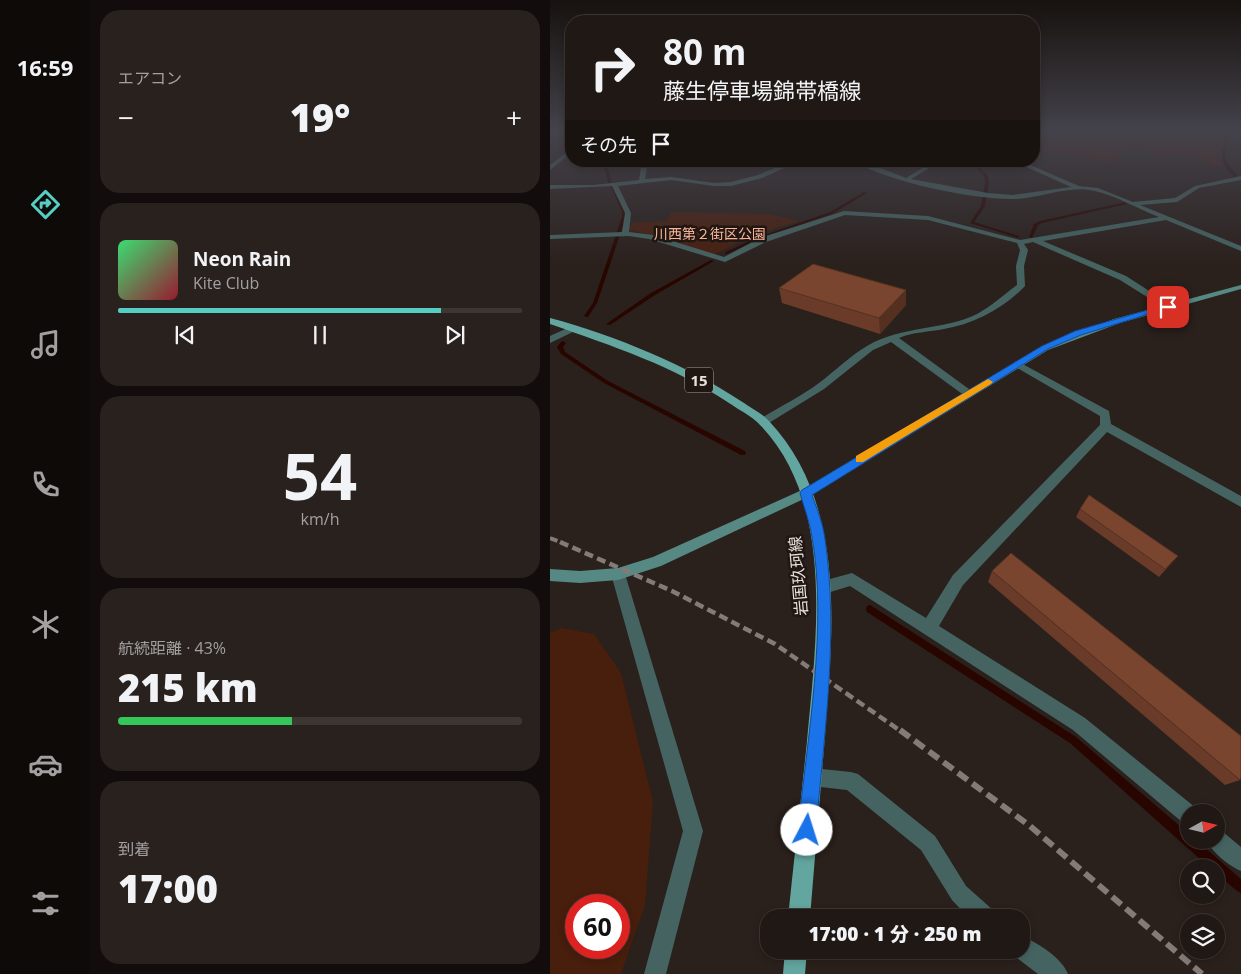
<!DOCTYPE html>
<html lang="ja">
<head>
<meta charset="utf-8">
<style>
	body { margin:0; font-family:"Open Sans","Noto Sans JP",sans-serif; background:#28211e; color:#f1f3f6; height:100vh; display:flex; flex-direction:column; font-size:19px; white-space:nowrap }
	* { box-sizing:border-box; margin:0 }
	p { font-size:16px; color:#a2a0a0 }
	.icon { flex:none; width:28px; height:28px; fill:none; stroke:currentColor; stroke-width:2; stroke-linecap:round; stroke-linejoin:round }
	.map { position:relative; flex:1; overflow:hidden }
	.details { display:flex; flex-direction:column; gap:10px; padding:10px; background:#120d0c; width:460px }
	.details>* { flex:none }
	.hud { position:absolute; left:15px; top:15px; width:475px; height:152px; border-radius:20px; box-shadow:0 2px 8px #0003,0 0 0 1px #3d3734; background:#201815; color:#f1f3f6; overflow:hidden }
	.needle { width:32px; rotate:82deg }
	.buttons { position:absolute; left:630px; top:804px; display:grid; gap:10px }
	.buttons a { display:grid; place-items:center; width:45px; height:45px; border-radius:50%; background:#201815; box-shadow:0 2px 8px #0003,0 0 0 1px #3d3734; font-size:25px }
	.speed { position:absolute; left:15px; top:894px; display:flex; gap:10px; font-size:25px; font-weight:700; text-align:center }
	.speed>* { display:grid; place-content:center; width:65px; height:65px; border-radius:50%; background:#201815; box-shadow:0 2px 8px #0003,0 0 0 1px #3d3734; line-height:1 }
	.speed .limit { border:8px solid #d22; background:#fff; color:#111 }
	.pin { position:absolute; display:grid; place-items:center; width:42px; height:42px; color:#fff; margin:-21px; border-radius:10px; box-shadow:0 2px 8px #0006 }
	.me { position:absolute; width:55px; margin:-28px; rotate:5deg; stroke-linejoin:round; filter:drop-shadow(0 0 4px #0008) }
	.turn { display:flex; align-items:center; gap:18px; height:105px; padding:0 15px; font-size:22px }
	.turn .icon { width:65px; height:65px; stroke-width:2.5 }
	.turn b { display:block; font-size:35px; line-height:42px }
	.then { display:flex; align-items:center; height:48px; padding:0 15px; background:#0003; gap:10px; font-size:19px }
	.big { font-size:38px; font-weight:800; line-height:1.1 }
	.details .widget { flex:1; display:flex; flex-direction:column; justify-content:center; gap:8px; min-width:0; padding:0 18px; border-radius:20px; background:#28211e }
	.details .dial { align-items:center; gap:0 }
	.dial b { font-size:65px; line-height:1 }
	.song { display:flex; align-items:center; gap:15px }
	.cover { width:60px; height:60px; border-radius:8px; background:linear-gradient(135deg,hsl(140 70% 55%),hsl(350 70% 35%)) }
	.played { height:5px; border-radius:2px; background:linear-gradient(90deg,#56cec3 80%,#3d3734 80%) }
	.keys { display:flex; justify-content:space-around; direction:ltr }
	.heat { display:flex; justify-content:space-between; align-items:center; font-size:28px; direction:ltr }
	.charge { height:8px; border-radius:4px; background:linear-gradient(90deg,#34c759 43%,#3d3734 0) }
	.trip { position:absolute; left:210px; top:909px; width:270px; height:50px; border-radius:20px; background:#201815; box-shadow:0 2px 8px #0003,0 0 0 1px #3d3734; font-weight:800; line-height:50px; text-align:center }
	main { display:flex; flex:1; min-height:0 }
	.tab-bar { display:flex; flex-direction:column; width:90px; justify-content:space-around; align-items:center; background:#0d0a08; color:#a2a0a0 }
	.tab-bar .icon { width:35px; height:35px }
	.tab-bar .current { color:#56cec3 }
	.tab-bar b { font-size:22px; color:#f1f3f6 }
	.map>svg:first-child { display:block }
</style>
</head>
<body>
<main>
<nav class="tab-bar">
<b>16:59</b>
<svg class="icon current" aria-label="directions" viewBox="0 0 24 24"><path d="M12 3l9 9-9 9-9-9zM9 14v-3h6M13 9l2 2-2 2"/></svg>
<svg class="icon" aria-label="music" viewBox="0 0 24 24"><path d="M9 18V5l10-2v13"/><circle cx="6" cy="18" r="3"/><circle cx="16" cy="16" r="3"/></svg>
<svg class="icon" aria-label="phone" viewBox="0 0 24 24"><path d="M5 4h4l2 5-3 2q2 4 5 5l2-3 5 2v4C11 20 4 13 5 4z"/></svg>
<svg class="icon" aria-label="climate" viewBox="0 0 24 24"><path d="M12 3v18M4 7l16 10M4 17L20 7"/></svg>
<svg class="icon" aria-label="car" viewBox="0 0 24 24"><path d="M5 17H2v-5l4-1 3-4h7l3 4 3 1v5h-3M9 17h6M6 11h13"/><circle cx="7" cy="17" r="2"/><circle cx="17" cy="17" r="2"/></svg>
<svg class="icon" aria-label="filters" viewBox="0 0 24 24"><path d="M4 7h16M4 17h16"/><circle cx="9" cy="7" r="2"/><circle cx="15" cy="17" r="2"/></svg>
</nav>
<section class="details">
<div class="widget"><p>エアコン</p>
<div class="heat"><a>−</a><b class="big">19°</b><a>+</a></div>
</div>
<div class="widget">
<div class="song"><i class="cover"></i><div><b>Neon Rain</b><p>Kite Club</p></div></div>
<div class="played"></div>
<div class="keys"><svg class="icon" aria-label="previous" viewBox="0 0 24 24"><path d="M18 5L8 12l10 7zM5 5v14"/></svg><svg class="icon" aria-label="pause" viewBox="0 0 24 24"><path d="M8 5v14M16 5v14"/></svg><svg class="icon" aria-label="next" viewBox="0 0 24 24"><path d="M6 5l10 7-10 7zM19 5v14"/></svg></div>
</div>
<div class="widget dial"><b>54</b><p>km/h</p></div>
<div class="widget"><p>航続距離 · 43%</p><b class="big">215 km</b><div class="charge"></div></div>
<div class="widget"><p>到着</p><b class="big">17:00</b></div>
</section>
<div class="map">
<svg width="691" height="974" viewBox="0 0 691 974">
	<rect width="100%" height="100%" fill="#2a201c"/>
	<path fill="#481e0d" fill-rule="evenodd" d="M 484,131 L 684,131 L 684,133 L 691,134 L 691,138 L 684,138 L 679,142 L 677,150 L 664,156 L 672,165 L 664,167 L 650,159 L 634,156 L 606,157 L 591,147 L 569,150 L 567,164 L 484,148 Z
		M 121,212 L 219,214 L 249,221 L 203,235 L 163,255 L 106,236 L 79,230 L 82,223 L 117,221 Z
		M 11,628 L 44,634 L 71,673 L 103,802 L 95,905 L 71,974 L 0,974 L 0,633 ZM 26,905 L 69,905 L 69,948 L 26,948 Z"/>
	<g fill="none" stroke-linecap="round" stroke-linejoin="round">
		<path fill="#290500" fill-rule="evenodd" d="M 675,131 L 677,131 C 679,155 666,154 687,175 L 684,179 L 682,178 L 683,175 C 664,157 676,153 675,131 Z
			M 54,161 L 58,161 L 58,168 L 62,186 L 59,185 L 54,168 Z
			M 421,161 L 424,161 L 438,176 L 439,183 L 435,206 L 424,222 L 469,236 L 469,238 L 420,223 L 431,206 L 435,183 L 434,176 Z
			M 63,186 L 65,187 L 76,211 L 76,217 L 47,303 L 38,317 L 36,317 L 34,316 L 43,303 L 72,217 L 72,211 L 61,187 Z
			M 314,192 L 317,193 L 282,214 L 205,241 L 177,254 L 174,253 L 203,239 L 280,212 Z
			M 576,202 L 577,204 L 492,223 L 488,225 L 482,238 L 479,237 L 484,224 L 490,221 Z
			M 161,260 L 164,261 L 105,295 L 60,325 L 56,324 L 101,293 Z
			M 13,341 L 16,343 L 13,347 L 15,352 L 58,381 L 195,451 L 196,453 L 195,455 L 191,455 L 54,383 L 11,354 L 7,347 L 11,342 Z
			M 320,605 L 526,737 L 639,834 L 639,840 L 646,840 L 691,879 L 691,893 L 687,891 L 666,873 L 666,868 L 660,868 L 520,743 L 317,612 L 316,609 L 317,606 Z"/>
		<path fill="#456461" fill-rule="evenodd" d="M 21,149 L 21,153 L 0,170 L 0,165 Z
			M 92,161 L 98,161 L 95,179 L 121,177 L 164,183 L 181,182 L 208,175 L 242,161 L 250,161 L 212,178 L 181,186 L 164,186 L 121,180 L 68,186 L 81,213 L 79,232 L 103,235 L 174,257 L 210,238 L 294,211 L 378,216 L 470,240 L 609,217 C 588,209 567,196 545,191 C 519,184 489,199 462,199 C 420,199 339,182 303,161 L 312,161 L 356,178 L 384,161 L 391,161 L 361,179 L 438,193 L 463,195 L 521,187 L 463,161 L 471,161 L 529,186 L 548,188 L 583,202 L 625,198 L 645,186 L 691,176 L 691,180 L 649,188 L 627,202 L 590,205 L 691,246 L 691,251 L 616,220 L 493,241 L 576,276 L 621,305 L 622,307 L 618,310 L 570,280 L 483,242 L 474,244 L 478,250 L 474,266 L 475,286 C 454,308 425,324 394,329 C 380,332 362,332 349,338 L 423,392 L 423,396 L 415,396 L 341,342 L 323,350 L 274,389 L 214,426 L 208,422 L 210,419 C 229,407 250,397 269,383 C 285,371 300,356 317,346 C 353,325 392,331 427,314 C 442,306 453,295 467,285 L 466,266 L 470,250 L 467,243 L 378,220 L 295,215 L 216,242 L 175,262 L 99,239 L 79,236 L 0,239 L 0,235 L 72,232 L 75,213 L 62,186 L 0,189 L 0,185 L 43,185 L 89,180 Z
			M 22,326 L 25,327 L 25,331 L 0,343 L 0,336 Z
			M 467,361 L 559,411 L 561,424 L 691,496 L 691,507 L 557,432 L 413,585 L 389,626 L 535,718 L 646,808 L 648,812 L 639,812 L 639,825 L 632,822 L 523,730 L 300,586 L 274,594 L 269,592 L 267,587 L 269,582 L 302,573 L 376,618 L 403,575 L 550,425 L 550,416 L 464,366 L 464,362 Z
			M 68,568 L 73,570 L 75,574 L 153,831 L 116,974 L 94,974 L 133,831 L 61,574 L 63,570 Z
			M 262,768 L 301,772 L 308,774 L 385,836 L 416,886 L 443,910 L 446,918 L 419,918 L 402,900 L 371,850 L 297,790 L 262,786 L 255,784 L 253,777 L 255,770 Z
			M 666,829 L 673,832 L 691,847 L 691,871 C 679,866 662,852 656,840 L 666,840 Z
			M 471,936 C 487,942 512,958 518,974 L 488,974 L 463,955 L 461,950 L 471,950 Z"/>
		<path fill="#578984" fill-rule="evenodd" d="M 691,285 L 691,289 L 570,323 L 498,350 L 260,496 L 111,566 L 68,580 L 30,583 L 0,581 L 0,569 L 30,571 L 68,568 L 103,557 L 252,490 L 492,346 L 564,319 Z"/>
		<path fill="#63a69f" fill-rule="evenodd" d="M 0,318 C 64,335 139,366 194,403 C 202,409 212,413 219,421 C 297,504 283,631 275,736 C 270,796 265,857 260,918 L 238,918 C 244,859 251,800 257,741 C 266,642 286,503 210,425 C 202,416 189,410 179,403 C 124,366 62,346 0,324 Z
			M 235,950 L 257,950 L 255,974 L 233,974 Z"/>
		<path stroke="#837b78" stroke-width="4" stroke-dasharray="8 4" stroke-linecap="butt" d="M 0,538 L 13,543"/>
		<path stroke="#837b78" stroke-width="4.5" stroke-dasharray="9 4.5" stroke-linecap="butt" d="M 10,542 L 122,591 L 225,644 L 352,732"/>
		<path stroke="#837b78" stroke-width="6" stroke-dasharray="12 6" stroke-linecap="butt" d="M 350,730 L 480,826 L 652,974"/>
	</g>
	<path fill="#693b28" d="M 229,288 L 356,305 L 330,334 L 232,303 Z
		M 530,509 L 628,556 L 609,577 L 526,517 Z
		M 442,571 L 690,780 L 675,785 L 438,582 Z"/>
	<path fill="#553021" d="M 356,290 L 356,305 L 330,334 L 329,318 Z"/>
	<path fill="#7a452f" stroke="#553021" d="M 263,264 L 356,290 L 329,318 L 229,288 Z
		M 539,495 L 628,556 L 615,569 L 530,509 Z
		M 461,553 L 691,736 L 691,777 L 690,780 L 442,571 Z"/>
	<linearGradient id="sky" x2="0" y2="1"><stop stop-color="#17120f"/><stop offset="0.49" stop-color="#44424b"/><stop offset="1" stop-color="#44424b" stop-opacity="0"/></linearGradient>
	<rect width="691" height="267" fill="url(#sky)"/>
	<path fill="#1a73e8" stroke="#114b97" d="M 615,305 L 621,307 L 531,335 L 498,349 L 262,495 C 267,509 273,524 275,539 C 289,635 274,734 266,830 L 264,836 L 257,839 L 251,836 L 248,830 C 257,739 278,626 262,537 C 260,522 254,508 250,493 L 252,490 L 492,346 L 525,331 Z"/>
	<path fill="#f59e0b" d="M 438,379 L 443,382 L 441,384 L 313,462 L 306,462 L 306,456 Z"/>
	<g text-anchor="middle" dominant-baseline="central" stroke-width="5" stroke-linejoin="round" paint-order="stroke">
		<g font-size="14" fill="#f9b49a" stroke="#201713">
			<text x="160" y="233">川西第２街区公園</text>
		</g>
		<rect fill="#201713" stroke="#aba4a1" stroke-width="1" x="135" y="367.5" width="28" height="25" rx="4"/>
		<g font-size="15" font-weight="bold" fill="#e7e0de">
			<text x="149" y="380">15</text>
		</g>
		<g font-size="16" fill="#e7e0de" stroke="#201713">
			<text transform="translate(248 576) rotate(-95)">岩国玖珂線</text>
		</g>
	</g>
</svg>
<div class="buttons">
<a><svg class="needle" viewBox="-14 -14 28 28"><path d="M0-13l5 13h-10z" fill="#e53935"/><path d="M0 13l5-13h-10z" fill="#a2a0a0"/></svg></a>
<a><svg class="icon" aria-label="search" viewBox="0 0 24 24"><circle cx="10" cy="10" r="6"/><path d="M15 15l6 6"/></svg></a>
<a><svg class="icon" aria-label="layers" viewBox="0 0 24 24"><path d="M12 4l9 5-9 5-9-5zM3 14l9 5 9-5"/></svg></a>
</div>
<div class="speed"><div class="limit">60</div></div>
<div class="pin" style="left:618px;top:307px;background:#d93025"><svg class="icon" aria-label="arrive" viewBox="0 0 24 24"><path d="M6 21V4h12l-3 4 3 4H6"/></svg></div>
<svg class="me" style="left:257px;top:830px" viewBox="-20 -20 40 40"><circle r="19" fill="#fff"/><path d="M0-13L10 11 0 6-10 11z" fill="#1a73e8"/></svg>
<div class="trip">17:00 · 1 分 · 250 m</div>
<div class="hud">
<div class="turn"><svg class="icon" aria-label="right" viewBox="0 0 24 24"><path d="M7 20v-9h11M14 6l5 5-5 5"/></svg><div><b>80 m</b>藤生停車場錦帯橋線</div></div>
<div class="then">その先<svg class="icon" aria-label="arrive" viewBox="0 0 24 24"><path d="M6 21V4h12l-3 4 3 4H6"/></svg></div>
</div>
</div>
</main>
</body>
</html>
